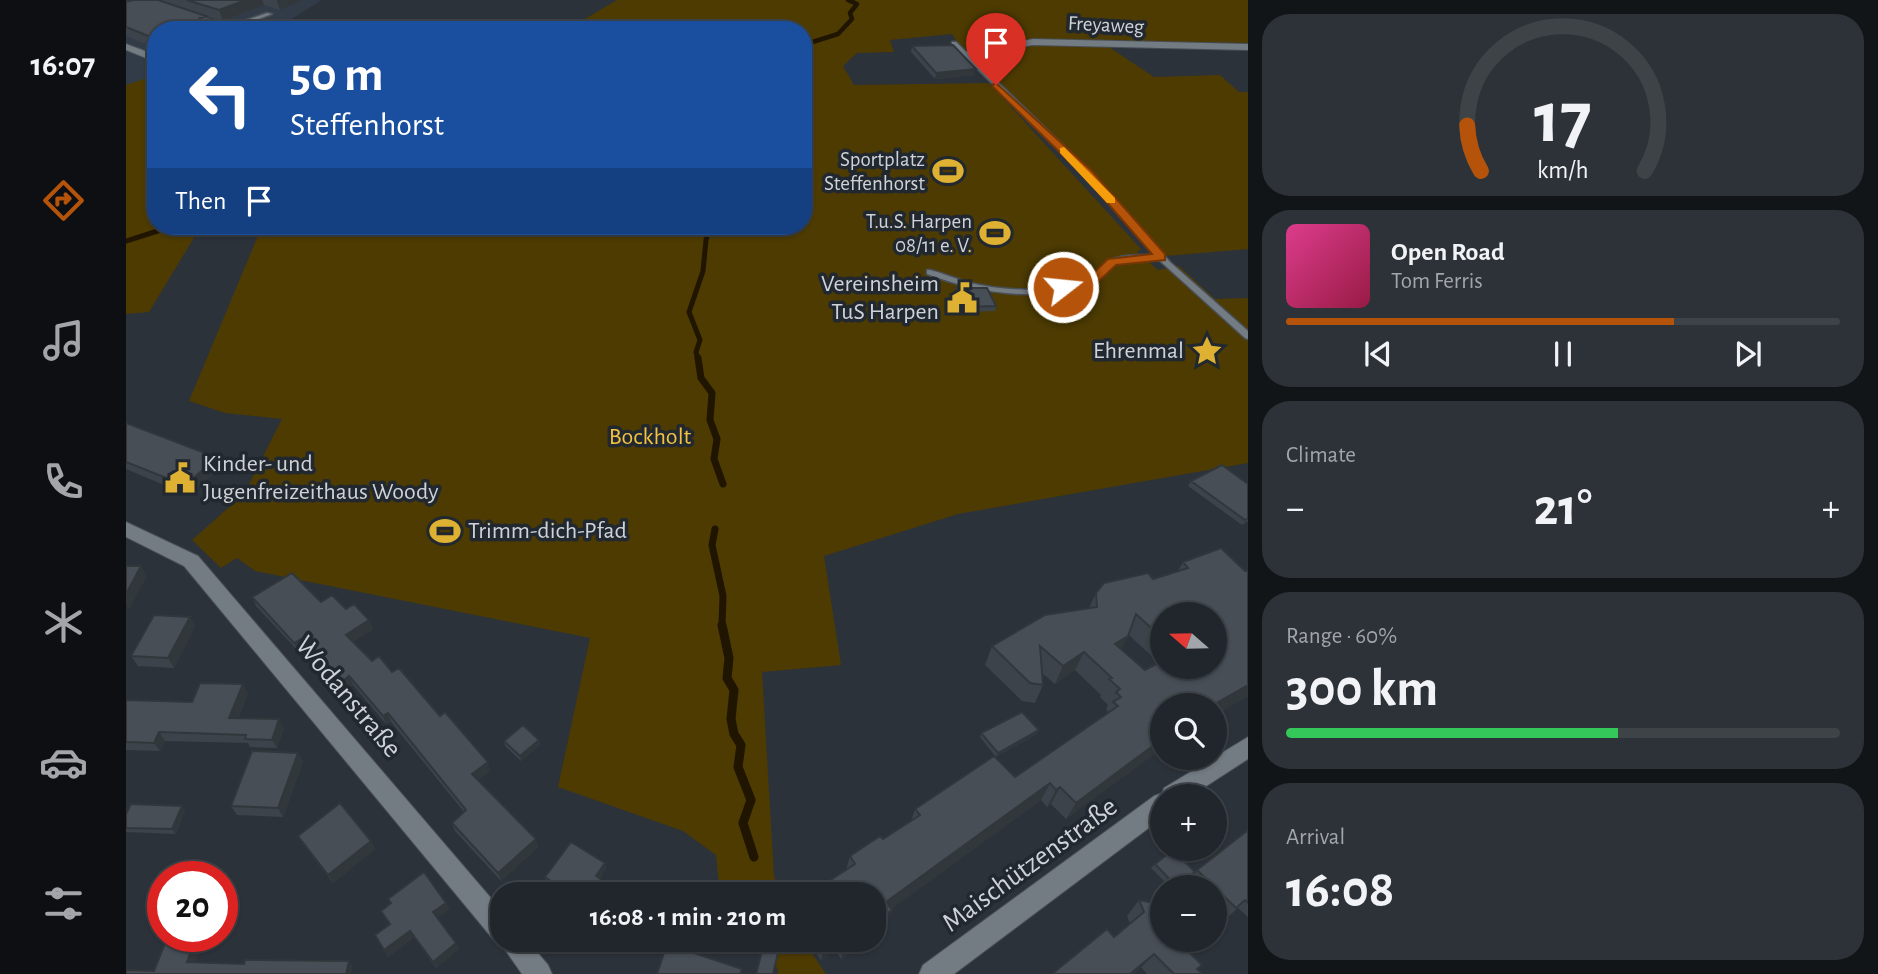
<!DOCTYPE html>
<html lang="en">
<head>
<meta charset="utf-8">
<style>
	body { margin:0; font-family:"Alegreya Sans",sans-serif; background:#2d3238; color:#f1f3f6; height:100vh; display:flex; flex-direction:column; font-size:26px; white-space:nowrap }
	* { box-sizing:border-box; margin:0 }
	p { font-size:23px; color:#a2a5a9 }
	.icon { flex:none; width:38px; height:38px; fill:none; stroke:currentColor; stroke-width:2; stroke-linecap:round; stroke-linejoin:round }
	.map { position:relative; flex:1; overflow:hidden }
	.sheet { display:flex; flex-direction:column; gap:14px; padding:14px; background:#121518; width:630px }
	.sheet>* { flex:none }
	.hud { position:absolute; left:21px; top:21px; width:665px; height:214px; border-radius:28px; box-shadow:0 2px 5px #0004,0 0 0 2px #3e4348; background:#1a4fa0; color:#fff; overflow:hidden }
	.needle { width:46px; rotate:290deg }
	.buttons { position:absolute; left:1024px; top:602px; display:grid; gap:14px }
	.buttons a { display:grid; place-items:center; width:77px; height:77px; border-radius:50%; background:#21262c; box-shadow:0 2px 5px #0004,0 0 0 2px #3e4348; font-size:35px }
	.speed { position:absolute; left:21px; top:861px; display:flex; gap:14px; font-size:35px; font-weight:700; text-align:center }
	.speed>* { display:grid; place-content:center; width:91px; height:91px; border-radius:50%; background:#21262c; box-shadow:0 2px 5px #0004,0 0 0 2px #3e4348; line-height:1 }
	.speed .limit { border:10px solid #d22; background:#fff; color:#111 }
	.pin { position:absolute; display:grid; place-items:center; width:60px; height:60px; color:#fff; margin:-72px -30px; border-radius:50% 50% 50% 0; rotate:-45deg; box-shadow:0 0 7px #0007 }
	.pin .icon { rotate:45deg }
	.me { position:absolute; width:77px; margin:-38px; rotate:74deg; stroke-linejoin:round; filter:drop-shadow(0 0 5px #0008) }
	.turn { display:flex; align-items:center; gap:24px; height:147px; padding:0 28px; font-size:32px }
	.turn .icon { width:91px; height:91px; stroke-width:2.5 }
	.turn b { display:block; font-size:49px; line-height:60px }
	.then { display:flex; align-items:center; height:66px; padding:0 28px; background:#0003; gap:14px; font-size:26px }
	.big { font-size:52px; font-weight:700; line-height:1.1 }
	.sheet .card { flex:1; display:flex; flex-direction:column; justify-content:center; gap:10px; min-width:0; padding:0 24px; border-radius:28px; background:#2d3238 }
	.sheet .dial { align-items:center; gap:0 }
	.dial svg { height:182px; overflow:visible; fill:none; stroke:#3e4348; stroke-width:7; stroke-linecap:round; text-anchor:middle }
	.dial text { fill:#f1f3f6; stroke:none }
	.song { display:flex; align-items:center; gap:21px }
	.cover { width:84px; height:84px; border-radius:10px; background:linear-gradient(135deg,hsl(330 70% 55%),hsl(340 70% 35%)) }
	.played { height:7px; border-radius:4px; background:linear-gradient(90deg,#b45309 70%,#3e4348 70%) }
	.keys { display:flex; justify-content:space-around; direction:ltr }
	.heat { display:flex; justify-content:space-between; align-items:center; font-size:38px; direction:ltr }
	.charge { height:10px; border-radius:5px; background:linear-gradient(90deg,#34c759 60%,#3e4348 0) }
	.trip { position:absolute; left:364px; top:882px; width:396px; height:70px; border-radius:28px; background:#21262c; box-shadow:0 2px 5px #0004,0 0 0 2px #3e4348; font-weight:700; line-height:70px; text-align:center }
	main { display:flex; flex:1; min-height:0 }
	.tabs { display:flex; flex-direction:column; width:126px; justify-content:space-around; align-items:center; background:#0d0f12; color:#a2a5a9 }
	.tabs .icon { width:49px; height:49px }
	.tabs .selected { color:#b45309 }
	.tabs b { font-size:32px; color:#f1f3f6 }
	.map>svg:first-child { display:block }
</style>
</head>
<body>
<main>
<nav class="tabs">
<b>16:07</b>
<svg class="icon selected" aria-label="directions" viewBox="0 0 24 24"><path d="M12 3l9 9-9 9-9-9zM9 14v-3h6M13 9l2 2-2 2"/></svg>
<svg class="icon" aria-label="music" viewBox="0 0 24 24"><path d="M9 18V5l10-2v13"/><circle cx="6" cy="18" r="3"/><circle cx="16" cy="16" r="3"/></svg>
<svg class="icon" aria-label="phone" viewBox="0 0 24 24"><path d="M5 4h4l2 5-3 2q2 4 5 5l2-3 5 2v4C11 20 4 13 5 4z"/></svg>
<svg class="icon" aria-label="climate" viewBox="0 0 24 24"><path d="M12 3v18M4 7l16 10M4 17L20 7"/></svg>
<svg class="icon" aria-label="car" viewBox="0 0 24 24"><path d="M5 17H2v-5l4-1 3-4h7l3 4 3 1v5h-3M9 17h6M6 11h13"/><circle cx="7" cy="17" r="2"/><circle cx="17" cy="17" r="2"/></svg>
<svg class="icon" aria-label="filters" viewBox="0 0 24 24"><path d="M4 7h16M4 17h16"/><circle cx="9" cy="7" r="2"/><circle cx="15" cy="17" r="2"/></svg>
</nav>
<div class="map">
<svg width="1122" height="974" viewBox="0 0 1122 974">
	<rect width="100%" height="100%" fill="#2c323a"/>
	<path fill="#323c49" d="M 0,0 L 196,0 L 148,30 L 30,30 L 30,75 L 0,85 Z"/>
	<path fill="#4d3b02" d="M 491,0 L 1122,0 L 1122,43 L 906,40 L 837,50 L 826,34 L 764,40 L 768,52 L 731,53 L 717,66 L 728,85 L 863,83 L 1015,249 L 1011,252 L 1032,270 L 1053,266 L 1089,299 L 1122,298 L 1122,463 L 832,514 L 698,556 L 715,665 L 636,672 L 648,876 L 654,894 L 594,894 L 590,855 L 557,831 L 432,787 L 464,638 L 129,571 L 111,558 L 95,568 L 66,540 L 118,494 L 156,419 L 99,413 L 63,401 L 136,226 L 677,226 L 677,30 L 440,30 Z
		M 948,44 L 980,45 L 1028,77 L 1094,75 L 1113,92 L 1122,92 L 1122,249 L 1040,256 L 967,174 L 846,56 L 911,45 Z
		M 30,75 L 30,226 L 75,226 L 23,312 L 0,314 L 0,85 Z
		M 618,940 L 677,940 L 700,974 L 652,974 L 651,968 Z"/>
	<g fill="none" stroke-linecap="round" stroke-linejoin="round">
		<path stroke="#201500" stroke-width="4.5" d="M 677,45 L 712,34 L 726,19 L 724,13 L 731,4 L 722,0"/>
		<path stroke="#201500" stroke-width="5" d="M 0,241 L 47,226
			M 572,360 L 570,352 L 574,340 L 563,312 L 577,271 L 580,240 L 584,226"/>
		<path stroke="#201500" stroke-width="7" d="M 572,358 L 575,378 L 586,393 L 584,420 L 591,439 L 588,459 L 597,484
			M 589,529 L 586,545 L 597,596 L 596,626"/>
		<path stroke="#201500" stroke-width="9" d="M 596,625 L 603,658 L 601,678 L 608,690 L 605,719 L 608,734 L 615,745 L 612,767 L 625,800 L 617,823 L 628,857"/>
		<g stroke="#484e54" stroke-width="3">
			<path id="service" d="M 141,13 L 146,14 L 103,30 L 76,21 L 79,19 L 103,26 Z
				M 826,42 L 830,42 L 965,172 L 1044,262 L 1122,331 L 1122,339 L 1119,338 L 1033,260 C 1018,260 997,257 985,267 C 978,272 974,280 965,284 C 913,303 851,293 801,274 L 801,270 L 804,270 C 816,273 828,278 840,282 C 877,291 924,294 960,280 C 969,276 973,268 980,262 C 993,254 1014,255 1029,255 L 959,176 L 826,44 Z"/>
		</g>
		<g stroke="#484e54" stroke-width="2">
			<path id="minor" d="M 907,39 L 1122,44 L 1122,50 L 907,45 L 838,56 L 833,53 Z
				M 0,44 L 30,55 L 30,62 L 0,50 Z
				M 0,522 L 72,556 L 376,911 L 376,940 L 401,940 L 422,965 L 426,974 L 396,974 L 373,941 L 367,939 L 58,566 L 0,537 Z"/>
		</g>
		<g stroke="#484e54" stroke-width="2">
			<path id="tertiary" d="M 1122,737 L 1122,759 L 1065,796 L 1036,796 L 1036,818 L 828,974 L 793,974 L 797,965 L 1028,796 L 1036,793 L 1038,788 Z"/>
		</g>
		<use href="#service" fill="#737b83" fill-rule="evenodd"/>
		<use href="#minor" fill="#737b83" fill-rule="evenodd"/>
		<use href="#tertiary" fill="#737b83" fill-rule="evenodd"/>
	</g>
	<path fill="#3d434a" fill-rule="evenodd" d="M 33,0 L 177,0 L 154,10 L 138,5 L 97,21 L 80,16 L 30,30 L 30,48 L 0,36 L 0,2 Z
		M 786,46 L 849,75 L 809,79 L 785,52 Z
		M 830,288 L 870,306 L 869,311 L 837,312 L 829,293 Z
		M 0,423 L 96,467 L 62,495 L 0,469 Z
		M 1065,481 L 1122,484 L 1122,521 L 1116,525 L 1062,486 Z
		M 1057,562 L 1122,571 L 1122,696 L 1088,715 L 1088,705 L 940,819 L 925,804 L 921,807 L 915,800 L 765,909 L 760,925 L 695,894 L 697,885 L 720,870 L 724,856 L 757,839 L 785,821 L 789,809 L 889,777 L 980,714 L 982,711 L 980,709 L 982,705 L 974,697 L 975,695 L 949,670 L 929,684 L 916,673 L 917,685 L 909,703 L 896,701 L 859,665 L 866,646 L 963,608 L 970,593 L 1027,579 L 1052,571 ZM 1036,614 L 1088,667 L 1036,667 ZM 1003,635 L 1033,663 L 1019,670 L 995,649 Z
		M 126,597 L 195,602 L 220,609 L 243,620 L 247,629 L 227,642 L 246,661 L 266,672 L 362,762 L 364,771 L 352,780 L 412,847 L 375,881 L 329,831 L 326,823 L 338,812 L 265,722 L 260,724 L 227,685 L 221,689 L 181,646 L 173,652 L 130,606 Z
		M 64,617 L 69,626 L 48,668 L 12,666 L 5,656 Z
		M 122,693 L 112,718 L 158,728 L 151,748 L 124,747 L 122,743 L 39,741 L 34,751 L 0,750 L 0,700 L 66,702 Z
		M 913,730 L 911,734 L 870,757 L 854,737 L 855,733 Z
		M 413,740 L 414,745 L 395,761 L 379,746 L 378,741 Z
		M 172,753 L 177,762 L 157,817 L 111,815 L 105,806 Z
		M 59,810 L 50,834 L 0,832 L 0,814 Z
		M 1122,830 L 1122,917 L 1112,908 L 1103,916 L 1088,902 L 1088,887 L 1074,887 L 1065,877 L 1051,887 L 1044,887 L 1025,868 L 1029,864 L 1069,872 Z
		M 172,836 L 245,841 L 249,849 L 207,883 L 177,844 Z
		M 479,863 L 480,869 L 474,878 L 497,894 L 436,894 L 420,884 L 419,877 Z
		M 1013,900 L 1070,941 L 1061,950 L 1071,969 L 1077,974 L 1021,974 L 988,937 L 1004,924 L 1001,916 Z
		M 320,903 L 323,909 L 311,918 L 333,949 L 310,968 L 288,937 L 262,957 L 249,935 L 263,924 L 255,911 Z
		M 472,940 L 496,940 L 488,952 Z
		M 680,940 L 741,940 L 715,959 L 709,950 L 695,960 Z"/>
	<path fill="#32373c" d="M 120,0 L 136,0 L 138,5 L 97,21 L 93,10 Z
		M 151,0 L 177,0 L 154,10 Z
		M 850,69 L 849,75 L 809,79 L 810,73 Z
		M 92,458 L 96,467 L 62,495 L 58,485 Z
		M 15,566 L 21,576 L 3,610 L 0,605 L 0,594 Z
		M 64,617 L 69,626 L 48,668 L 42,658 Z
		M 243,620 L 247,629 L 224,644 L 220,635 Z
		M 1002,636 L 993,654 L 989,644 Z
		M 177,638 L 181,646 L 173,652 L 168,643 Z
		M 958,652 L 949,670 L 929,684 L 937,666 Z
		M 223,676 L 227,685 L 221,689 L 217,681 Z
		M 117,684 L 122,693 L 108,726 L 103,718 Z
		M 1122,685 L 1122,696 L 1088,715 L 1088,705 L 1087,705 Z
		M 262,713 L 265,722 L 260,724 L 257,716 Z
		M 153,719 L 158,728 L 151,748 L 146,740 Z
		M 913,730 L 911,734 L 870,757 L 872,753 Z
		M 33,732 L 39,741 L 34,751 L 28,743 Z
		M 1036,739 L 1036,749 L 940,819 L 950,803 Z
		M 413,740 L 414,745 L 395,761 L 394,756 Z
		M 172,753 L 177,762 L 157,817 L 152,808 Z
		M 362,762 L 364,771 L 349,782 L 346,774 Z
		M 924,783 L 915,800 L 754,917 L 760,902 Z
		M 934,787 L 925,804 L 921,807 L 930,790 Z
		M 56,806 L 59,810 L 50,834 L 46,829 Z
		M 410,839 L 412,847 L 375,881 L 372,873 Z
		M 245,841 L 249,849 L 207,883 L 202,875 Z
		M 479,863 L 480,869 L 471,882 L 470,876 Z
		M 95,869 L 101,876 L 96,888 L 96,877 L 92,877 Z
		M 320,903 L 323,909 L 310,919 L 307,912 Z
		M 766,910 L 760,925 L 747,935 L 747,924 Z
		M 284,931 L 288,937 L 262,957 L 258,950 Z
		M 70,936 L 79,936 L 67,968 L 61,962 Z
		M 491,940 L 496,940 L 488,952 L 487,945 Z
		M 707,940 L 712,940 L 709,950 L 695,960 L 698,946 Z
		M 726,940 L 741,940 L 715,959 L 720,944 Z
		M 330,943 L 333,949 L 310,968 L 307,962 Z
		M 1028,954 L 1009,974 L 1004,974 Z
		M 223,961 L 227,967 L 225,974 L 220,974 Z"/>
	<path fill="#474e56" stroke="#32373c" stroke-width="2" fill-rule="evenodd" d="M 7,0 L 32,0 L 80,16 L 74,18 L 104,30 L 30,30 L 30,39 L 0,27 L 0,2 Z
		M 61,0 L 120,0 L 93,10 Z
		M 827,45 L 850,69 L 810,73 L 786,46 Z
		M 830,288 L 861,288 L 870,306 L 839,307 Z
		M 0,423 L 92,458 L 58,485 L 0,462 Z
		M 1096,465 L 1122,484 L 1122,518 L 1119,520 L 1065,481 Z
		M 1095,548 L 1119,571 L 1122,571 L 1122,685 L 1087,705 L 1036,705 L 1036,739 L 950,803 L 934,787 L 930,790 L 924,783 L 760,902 L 766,910 L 747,924 L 747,894 L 695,894 L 701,890 L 697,885 L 729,864 L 724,856 L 754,836 L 757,839 L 794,815 L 789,809 L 868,756 L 889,777 L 992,706 L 987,702 L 995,697 L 990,692 L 994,689 L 983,679 L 986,678 L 958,652 L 937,666 L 914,646 L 917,685 L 904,683 L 866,646 L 919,615 L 971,607 L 970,593 L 978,583 L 1022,573 L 1027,579 L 1062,568 L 1057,562 ZM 1010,614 L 1036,638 L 1036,614 L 1088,614 L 1088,667 L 1036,667 L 1036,661 L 1019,670 L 989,644 L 1002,636 Z
		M 0,566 L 15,566 L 0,594 Z
		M 166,573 L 195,602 L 206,595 L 220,609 L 228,604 L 243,620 L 220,635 L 246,661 L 253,656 L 266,672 L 273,668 L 314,716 L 319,712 L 362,762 L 346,774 L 410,839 L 372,873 L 326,823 L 340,810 L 262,713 L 257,716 L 223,676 L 217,681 L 177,638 L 168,643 L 126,597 Z
		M 28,615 L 64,617 L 42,658 L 5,656 Z
		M 74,683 L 117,684 L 103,718 L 153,719 L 146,740 L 119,739 L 120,735 L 33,732 L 28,743 L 0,742 L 0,700 L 66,702 Z
		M 896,712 L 913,730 L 872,753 L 855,733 Z
		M 397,725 L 413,740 L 394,756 L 378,741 Z
		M 126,751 L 172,753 L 152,808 L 105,806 Z
		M 214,803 L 245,841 L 202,875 L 172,836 Z
		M 5,804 L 56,806 L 46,829 L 0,828 L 0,814 Z
		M 1122,830 L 1122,903 L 1119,900 L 1110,908 L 1071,870 Z
		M 445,842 L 479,863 L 470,876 L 497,894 L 445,894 L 419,877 Z
		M 1047,850 L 1069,872 L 1050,886 L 1029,864 Z
		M 68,868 L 95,869 L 92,877 L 65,877 Z
		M 298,872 L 320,903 L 307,912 L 330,943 L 307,962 L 284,931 L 258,950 L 249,935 L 264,924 L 255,911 L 265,903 L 262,899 Z
		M 1013,900 L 1034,904 L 1036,906 L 1036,940 L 1070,941 L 1060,949 L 1076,965 L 1071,969 L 1077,974 L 1048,974 L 1028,954 L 1004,974 L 926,974 L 981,929 L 988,937 L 1018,912 Z
		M 42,936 L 70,936 L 61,962 L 118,964 L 119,960 L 223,961 L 220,974 L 0,974 L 0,970 L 28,971 Z
		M 479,940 L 491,940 L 487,945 Z
		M 639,940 L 655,940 L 647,974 L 630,974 Z
		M 694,940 L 707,940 L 698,946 Z
		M 717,940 L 726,940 L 720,944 Z
		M 541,944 L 616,969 L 614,974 L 531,974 Z"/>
	<path fill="#b45309" stroke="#753606" stroke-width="2" d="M 870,83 L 966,171 L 1039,254 L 1039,260 L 990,265 L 971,283 L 933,290 L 933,284 L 962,278 L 982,259 L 1026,254 L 958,176 L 867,87 L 866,85 Z"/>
	<path fill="#f59e0b" d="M 938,147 L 989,198 L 989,203 L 981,203 L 934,153 L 934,148 Z"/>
	<defs>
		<g id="stadium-bare" transform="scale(2.415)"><path d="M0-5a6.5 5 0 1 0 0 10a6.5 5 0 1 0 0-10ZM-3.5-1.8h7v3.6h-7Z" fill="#deb133" stroke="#22282f" stroke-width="2.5" paint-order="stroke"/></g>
		<g id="civic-bare" transform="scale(2.415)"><path d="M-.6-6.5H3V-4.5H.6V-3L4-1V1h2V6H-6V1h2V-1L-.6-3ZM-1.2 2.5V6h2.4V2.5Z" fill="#deb133" stroke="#22282f" stroke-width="2.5" paint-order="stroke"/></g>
		<g id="sight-bare" transform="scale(2.415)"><path d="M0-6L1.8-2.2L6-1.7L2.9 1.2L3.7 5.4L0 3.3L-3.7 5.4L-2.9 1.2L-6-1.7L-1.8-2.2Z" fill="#deb133" stroke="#22282f" stroke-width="2.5" paint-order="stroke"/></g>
	</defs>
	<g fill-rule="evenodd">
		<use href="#stadium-bare" x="822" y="171"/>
		<use href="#stadium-bare" x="869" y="233"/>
		<use href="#civic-bare" x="836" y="298"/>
		<use href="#sight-bare" x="1081" y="351"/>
		<use href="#civic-bare" x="54" y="478"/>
		<use href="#stadium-bare" x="319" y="531"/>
	</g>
	<g text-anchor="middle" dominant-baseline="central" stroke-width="7" stroke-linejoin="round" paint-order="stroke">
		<g font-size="21" fill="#cfd3d8" stroke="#22282f">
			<text transform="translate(980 25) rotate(3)">Freyaweg</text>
		</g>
		<g font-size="21" fill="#cfd3d8" stroke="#22282f" text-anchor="end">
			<text x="799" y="159">Sportplatz<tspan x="799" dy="24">Steffenhorst</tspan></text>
			<text x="846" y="221">T.u.S. Harpen<tspan x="846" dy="24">08/11 e. V.</tspan></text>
		</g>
		<g font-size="24" fill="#cfd3d8" stroke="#22282f" text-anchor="end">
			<text x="813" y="284">Vereinsheim<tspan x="813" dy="28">TuS Harpen</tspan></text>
			<text x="1058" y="351">Ehrenmal</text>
			<text x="77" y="464" text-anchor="start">Kinder- und<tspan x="77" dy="28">Jugenfreizeithaus Woody</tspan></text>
			<text x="342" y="531" text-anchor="start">Trimm-dich-Pfad</text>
		</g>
		<g font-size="24" fill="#f2c240" stroke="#22282f">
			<text x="524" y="437">Bockholt</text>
		</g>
		<g font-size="28" fill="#cfd3d8" stroke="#22282f">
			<text transform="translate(222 697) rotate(50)">Wodanstraße</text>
			<text transform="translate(904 865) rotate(-36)">Maischützenstraße</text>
		</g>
	</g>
</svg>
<div class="buttons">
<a><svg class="needle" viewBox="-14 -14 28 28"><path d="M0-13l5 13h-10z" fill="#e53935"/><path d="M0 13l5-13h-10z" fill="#a2a5a9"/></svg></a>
<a><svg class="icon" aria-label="search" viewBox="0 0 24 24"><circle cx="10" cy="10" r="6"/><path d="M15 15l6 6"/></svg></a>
<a>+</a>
<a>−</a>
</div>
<div class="speed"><div class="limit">20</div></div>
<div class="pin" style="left:870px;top:85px;background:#d93025"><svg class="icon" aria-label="arrive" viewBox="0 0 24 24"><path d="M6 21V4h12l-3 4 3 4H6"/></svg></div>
<svg class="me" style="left:937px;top:287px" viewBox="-20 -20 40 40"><circle r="17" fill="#b45309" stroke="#fff" stroke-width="3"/><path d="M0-11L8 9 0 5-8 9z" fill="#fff"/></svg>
<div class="trip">16:08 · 1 min · 210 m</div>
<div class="hud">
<div class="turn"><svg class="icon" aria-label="left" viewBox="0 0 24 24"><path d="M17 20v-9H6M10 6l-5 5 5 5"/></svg><div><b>50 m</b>Steffenhorst</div></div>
<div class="then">Then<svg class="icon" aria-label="arrive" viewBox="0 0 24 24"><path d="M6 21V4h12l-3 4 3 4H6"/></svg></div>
</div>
</div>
<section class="sheet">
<div class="card dial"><svg viewBox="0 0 100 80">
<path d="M14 69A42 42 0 1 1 86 69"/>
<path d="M14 69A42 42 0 0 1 8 49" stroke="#b45309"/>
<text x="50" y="56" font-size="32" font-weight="700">17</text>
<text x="50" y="72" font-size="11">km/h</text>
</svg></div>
<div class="card">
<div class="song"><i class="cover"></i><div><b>Open Road</b><p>Tom Ferris</p></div></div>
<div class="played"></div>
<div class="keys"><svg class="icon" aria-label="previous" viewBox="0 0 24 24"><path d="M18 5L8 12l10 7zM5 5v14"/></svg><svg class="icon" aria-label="pause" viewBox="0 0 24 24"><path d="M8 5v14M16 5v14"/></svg><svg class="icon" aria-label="next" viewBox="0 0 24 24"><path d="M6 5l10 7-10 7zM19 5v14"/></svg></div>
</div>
<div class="card"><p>Climate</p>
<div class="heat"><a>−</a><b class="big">21°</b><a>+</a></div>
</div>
<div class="card"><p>Range · 60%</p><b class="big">300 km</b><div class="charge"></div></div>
<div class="card"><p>Arrival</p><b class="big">16:08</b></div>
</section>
</main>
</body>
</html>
